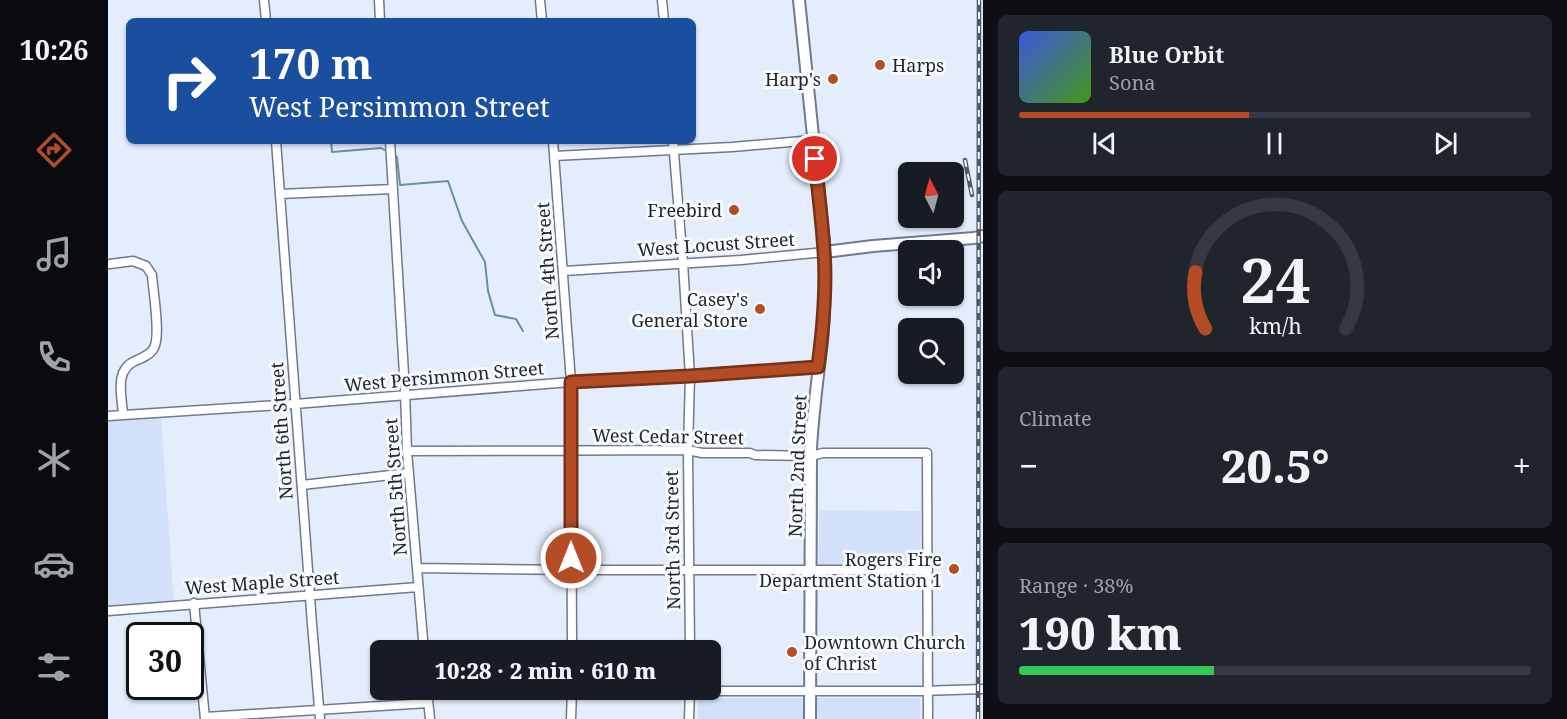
<!DOCTYPE html>
<html lang="en">
<head>
<meta charset="utf-8">
<style>
	body { margin:0; font-family:"Noto Serif",serif; background:#20242c; color:#f1f3f6; height:100vh; display:flex; flex-direction:column; font-size:22px; white-space:nowrap }
	* { box-sizing:border-box; margin:0 }
	p { font-size:20px; color:#9ea1a6 }
	.icon { flex:none; width:33px; height:33px; fill:none; stroke:currentColor; stroke-width:2; stroke-linecap:round; stroke-linejoin:round }
	.map { position:relative; flex:1; overflow:hidden }
	.details { display:flex; flex-direction:column; gap:15px; padding:15px; background:#0d0f14; width:584px }
	.details>* { flex:none }
	.top-card { position:absolute; left:18px; top:18px; width:570px; height:126px; border-radius:9px; box-shadow:0 2px 4px #0004; background:#1a4fa0; color:#fff; overflow:hidden }
	.needle { width:39px; rotate:354deg }
	.tools { position:absolute; left:790px; top:162px; display:grid; gap:12px }
	.tools a { display:grid; place-items:center; width:66px; height:66px; border-radius:9px; background:#171b24; box-shadow:0 2px 4px #0004; font-size:30px }
	.speed { position:absolute; left:18px; top:622px; display:flex; gap:12px; font-size:30px; font-weight:700; text-align:center }
	.speed>* { display:grid; place-content:center; width:78px; height:78px; border-radius:50%; background:#171b24; box-shadow:0 2px 4px #0004; line-height:1 }
	.speed .limit { border:3px solid #111; border-radius:9px; background:#fff; color:#111 }
	.pin { position:absolute; display:grid; place-items:center; width:51px; height:51px; color:#fff; margin:-26px; border:3px solid #fff; border-radius:50%; box-shadow:0 2px 6px #0007 }
	.me { position:absolute; width:66px; margin:-33px; rotate:0deg; stroke-linejoin:round; filter:drop-shadow(0 0 4px #0008) }
	.turn { display:flex; align-items:center; gap:21px; height:126px; padding:0 24px; font-size:27px }
	.turn .icon { width:78px; height:78px; stroke-width:2.5 }
	.turn b { display:block; font-size:42px; line-height:51px }
	.big { font-size:45px; font-weight:800; line-height:1.1 }
	.details .tile { flex:1; display:flex; flex-direction:column; justify-content:center; gap:9px; min-width:0; padding:0 21px; border-radius:9px; background:#20242c }
	.details .dial { align-items:center; gap:0 }
	.dial svg { height:156px; overflow:visible; fill:none; stroke:#363941; stroke-width:7; stroke-linecap:round; text-anchor:middle }
	.dial text { fill:#f1f3f6; stroke:none }
	.song { display:flex; align-items:center; gap:18px }
	.cover { width:72px; height:72px; border-radius:9px; background:linear-gradient(135deg,hsl(230 70% 55%),hsl(100 70% 35%)) }
	.played { height:6px; border-radius:3px; background:linear-gradient(90deg,#b44d25 45%,#363941 45%) }
	.keys { display:flex; justify-content:space-around; direction:ltr }
	.heat { display:flex; justify-content:space-between; align-items:center; font-size:33px; direction:ltr }
	.charge { height:9px; border-radius:4px; background:linear-gradient(90deg,#34c759 38%,#363941 0) }
	.trip { position:absolute; left:262px; top:640px; width:351px; height:60px; border-radius:9px; background:#171b24; box-shadow:0 2px 4px #0004; font-weight:800; line-height:60px; text-align:center }
	main { display:flex; flex:1; min-height:0 }
	.menu { display:flex; flex-direction:column; width:108px; justify-content:space-around; align-items:center; background:#090b0e; color:#9ea1a6 }
	.menu .icon { width:42px; height:42px }
	.menu .current { color:#b44d25 }
	.menu b { font-size:27px; color:#f1f3f6 }
	.map>svg:first-child { display:block }
</style>
</head>
<body>
<main>
<nav class="menu">
<b>10:26</b>
<svg class="icon current" aria-label="directions" viewBox="0 0 24 24"><path d="M12 3l9 9-9 9-9-9zM9 14v-3h6M13 9l2 2-2 2"/></svg>
<svg class="icon" aria-label="music" viewBox="0 0 24 24"><path d="M9 18V5l10-2v13"/><circle cx="6" cy="18" r="3"/><circle cx="16" cy="16" r="3"/></svg>
<svg class="icon" aria-label="phone" viewBox="0 0 24 24"><path d="M5 4h4l2 5-3 2q2 4 5 5l2-3 5 2v4C11 20 4 13 5 4z"/></svg>
<svg class="icon" aria-label="climate" viewBox="0 0 24 24"><path d="M12 3v18M4 7l16 10M4 17L20 7"/></svg>
<svg class="icon" aria-label="car" viewBox="0 0 24 24"><path d="M5 17H2v-5l4-1 3-4h7l3 4 3 1v5h-3M9 17h6M6 11h13"/><circle cx="7" cy="17" r="2"/><circle cx="17" cy="17" r="2"/></svg>
<svg class="icon" aria-label="filters" viewBox="0 0 24 24"><path d="M4 7h16M4 17h16"/><circle cx="9" cy="7" r="2"/><circle cx="15" cy="17" r="2"/></svg>
</nav>
<div class="map">
<svg width="876" height="719" viewBox="0 0 876 719">
	<rect width="100%" height="100%" fill="#e4edfc"/>
	<path fill="#d2e1f9" d="M 53,416 L 66,604 L 0,609 L 0,420 Z
		M 711,510 L 813,511 L 812,568 L 711,566 Z
		M 590,698 L 812,698 L 812,719 L 590,719 Z"/>
	<g fill="none" stroke-linecap="round" stroke-linejoin="round">
		<path stroke="#689299" stroke-width="2" d="M 223,141 L 224,152 L 273,148 L 280,152
			M 285,155 L 289,157 L 292,185 L 340,181 L 354,221 L 377,262 L 380,291 L 387,315 L 408,319 L 415,331"/>
		<g stroke="#6d7a8f" stroke-width="11">
			<path id="minor" d="M 156,0 L 158,21
				M 271,0 L 272,21
				M 432,0 L 434,21
				M 554,0 L 556,21
				M 168,141 L 204,624 L 212,719
				M 282,141 L 297,391 L 299,451 L 316,651
				M 445,141 L 463,382 L 464,651
				M 565,141 L 575,263 L 582,376 L 580,450 L 582,651
				M 446,156 L 624,147 L 705,140
				M 172,194 L 285,189
				M 2,264 L 25,261 L 38,266 L 44,275 C 45,291 53,335 46,348 C 42,355 34,358 27,361 C 6,370 14,396 15,415
				M 456,271 L 633,260 L 717,252
				M 0,416 L 187,404 L 463,382 L 582,376 L 710,367
				M 299,451 L 580,450 L 594,453 L 642,453 L 647,455 L 703,456 L 715,453 L 819,453 L 820,719
				M 194,485 L 301,473
				M 309,568 L 469,570 L 820,570
				M 86,603 L 97,719
				M 0,611 L 310,587
				M 319,690 L 322,719
				M 393,690 L 464,691 L 813,691 L 876,689
				M 97,717 L 320,703
				M 463,719 L 464,690
				M 581,719 L 582,690"/>
		</g>
		<g stroke="#6d7a8f" stroke-width="14">
			<path id="major" d="M 691,0 L 717,252 C 717,281 717,311 714,341 C 710,376 705,412 703,448 L 702,719
				M 717,252 L 765,246 L 866,238 L 876,236"/>
		</g>
		<use href="#minor" stroke="#fff" stroke-width="8"/>
		<use href="#major" stroke="#fff" stroke-width="10"/>
		<g stroke="#525963" stroke-width="4.5">
			<path id="rail" d="M 857,160 L 864,195
				M 870,719 L 871,0"/>
		</g>
		<use href="#rail" stroke="#f7faff" stroke-width="2" stroke-dasharray="7" stroke-linecap="butt"/>
	</g>
	<g fill="none" stroke-linecap="round" stroke-linejoin="round">
		<g stroke="#753218" stroke-width="15">
			<path id="route" d="M 463,558 L 463,382 L 582,376 L 710,367 C 715,329 719,290 716,251 C 714,220 710,190 707,159"/>
		</g>
		<use href="#route" stroke="#b44d25" stroke-width="10"/>
	</g>
	<g fill="#b44d25" stroke="#f7faff" stroke-width="2">
		<circle cx="772" cy="65" r="6"/>
		<circle cx="725" cy="79" r="6"/>
		<circle cx="626" cy="210" r="6"/>
		<circle cx="652" cy="309" r="6"/>
		<circle cx="846" cy="569" r="6"/>
		<circle cx="684" cy="652" r="6"/>
	</g>
	<g text-anchor="middle" dominant-baseline="central" stroke-width="6" stroke-linejoin="round" paint-order="stroke">
		<g font-size="18" fill="#20262f" stroke="#f7faff" text-anchor="end">
			<text x="784" y="65" text-anchor="start">Harps</text>
			<text x="713" y="79">Harp's</text>
			<text x="614" y="210">Freebird</text>
			<text x="640" y="299">Casey's<tspan x="640" dy="21">General Store</tspan></text>
			<text x="834" y="559">Rogers Fire<tspan x="834" dy="21">Department Station 1</tspan></text>
			<text x="696" y="642" text-anchor="start">Downtown Church<tspan x="696" dy="21">of Christ</tspan></text>
		</g>
		<g font-size="18" fill="#20262f" stroke="#f7faff">
			<text transform="translate(608 244) rotate(-4)">West Locust Street</text>
			<text transform="translate(439 271) rotate(-94)">North 4th Street</text>
			<text transform="translate(336 376) rotate(-5)">West Persimmon Street</text>
			<text transform="translate(173 431) rotate(-94)">North 6th Street</text>
			<text transform="translate(560 436) rotate(1)">West Cedar Street</text>
			<text transform="translate(689 466) rotate(-88)">North 2nd Street</text>
			<text transform="translate(287 487) rotate(-94)">North 5th Street</text>
			<text transform="translate(564 540) rotate(-91)">North 3rd Street</text>
			<text transform="translate(154 582) rotate(-4)">West Maple Street</text>
		</g>
	</g>
</svg>
<div class="tools">
<a><svg class="needle" viewBox="-14 -14 28 28"><path d="M0-13l5 13h-10z" fill="#e53935"/><path d="M0 13l5-13h-10z" fill="#9ea1a6"/></svg></a>
<a><svg class="icon" aria-label="sound" viewBox="0 0 24 24"><path d="M4 9h4l5-4v14l-5-4H4zM17 9q2 3 0 6"/></svg></a>
<a><svg class="icon" aria-label="search" viewBox="0 0 24 24"><circle cx="10" cy="10" r="6"/><path d="M15 15l6 6"/></svg></a>
</div>
<div class="speed"><div class="limit">30</div></div>
<div class="pin" style="left:707px;top:159px;background:#d93025"><svg class="icon" aria-label="arrive" viewBox="0 0 24 24"><path d="M6 21V4h12l-3 4 3 4H6"/></svg></div>
<svg class="me" style="left:463px;top:558px" viewBox="-20 -20 40 40"><circle r="17" fill="#b44d25" stroke="#fff" stroke-width="3"/><path d="M0-11L8 9 0 5-8 9z" fill="#fff"/></svg>
<div class="trip">10:28 · 2 min · 610 m</div>
<div class="top-card">
<div class="turn"><svg class="icon" aria-label="right" viewBox="0 0 24 24"><path d="M7 20v-9h11M14 6l5 5-5 5"/></svg><div><b>170 m</b>West Persimmon Street</div></div>
</div>
</div>
<section class="details">
<div class="tile">
<div class="song"><i class="cover"></i><div><b>Blue Orbit</b><p>Sona</p></div></div>
<div class="played"></div>
<div class="keys"><svg class="icon" aria-label="previous" viewBox="0 0 24 24"><path d="M18 5L8 12l10 7zM5 5v14"/></svg><svg class="icon" aria-label="pause" viewBox="0 0 24 24"><path d="M8 5v14M16 5v14"/></svg><svg class="icon" aria-label="next" viewBox="0 0 24 24"><path d="M6 5l10 7-10 7zM19 5v14"/></svg></div>
</div>
<div class="tile dial"><svg viewBox="0 0 100 80">
<path d="M14 69A42 42 0 1 1 86 69"/>
<path d="M14 69A42 42 0 0 1 9 40" stroke="#b44d25"/>
<text x="50" y="56" font-size="32" font-weight="700">24</text>
<text x="50" y="72" font-size="11">km/h</text>
</svg></div>
<div class="tile"><p>Climate</p>
<div class="heat"><a>−</a><b class="big">20.5°</b><a>+</a></div>
</div>
<div class="tile"><p>Range · 38%</p><b class="big">190 km</b><div class="charge"></div></div>
</section>
</main>
</body>
</html>
